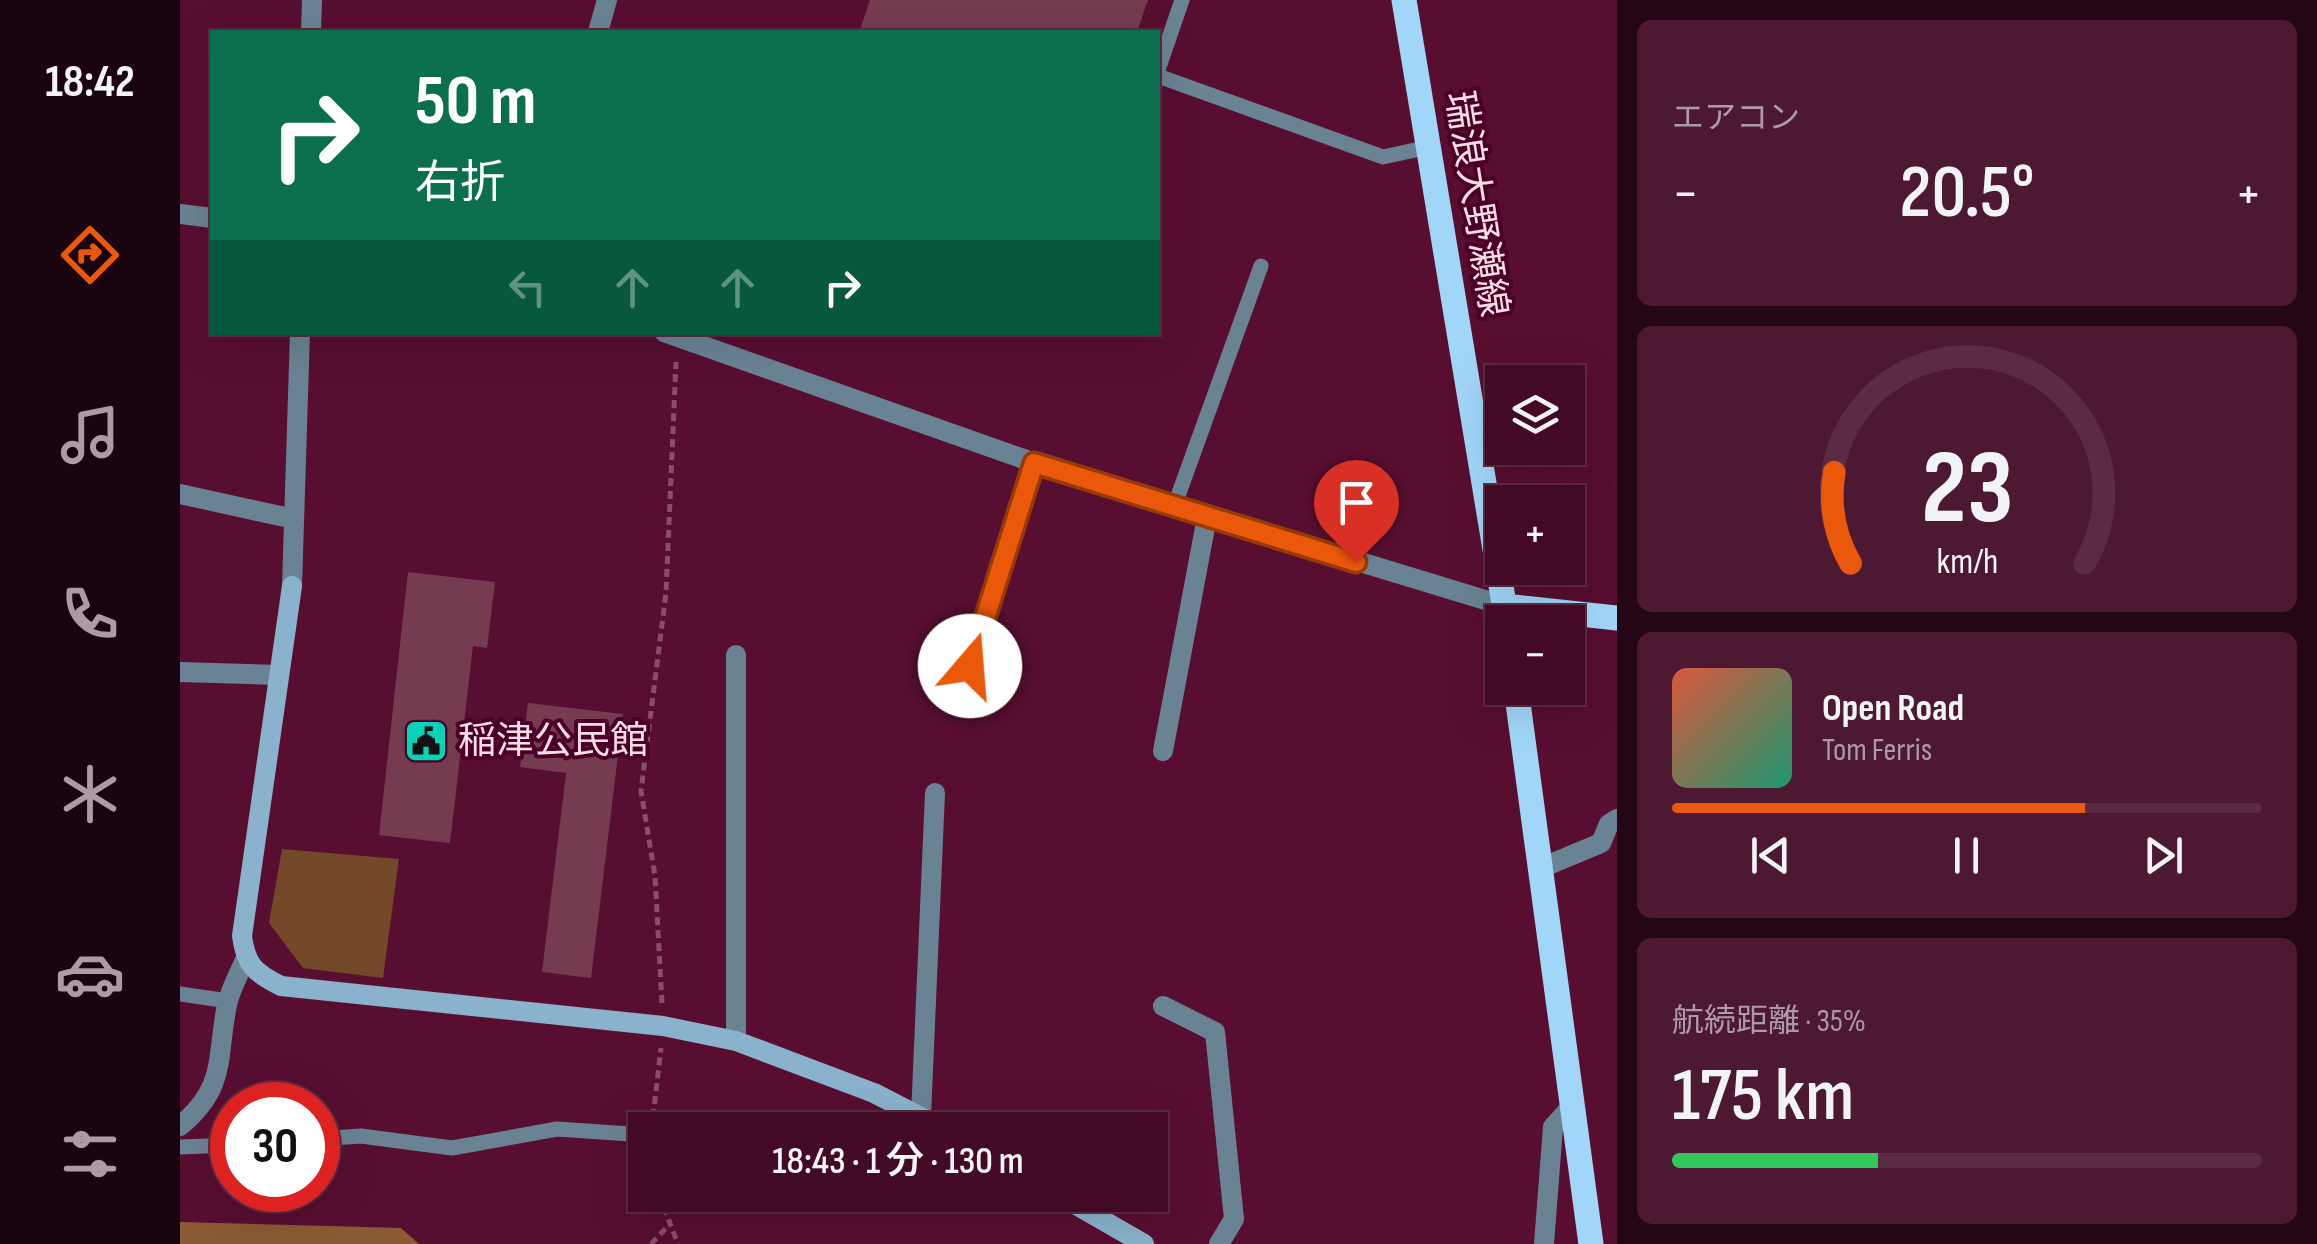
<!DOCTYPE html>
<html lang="ja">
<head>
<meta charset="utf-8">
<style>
	body { margin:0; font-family:"Sofia Sans Condensed","Noto Sans JP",sans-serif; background:#4c1832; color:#f1f3f6; height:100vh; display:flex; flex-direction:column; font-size:38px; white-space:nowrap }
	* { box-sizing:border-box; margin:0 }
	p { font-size:32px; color:#ae9aa7 }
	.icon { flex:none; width:55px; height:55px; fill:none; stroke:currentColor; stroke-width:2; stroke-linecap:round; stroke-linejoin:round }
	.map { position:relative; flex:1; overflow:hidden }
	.sheet { display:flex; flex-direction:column; gap:20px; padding:20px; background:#240614; width:700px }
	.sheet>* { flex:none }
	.top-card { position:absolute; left:30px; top:30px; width:950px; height:305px; border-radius:0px; box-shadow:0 10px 40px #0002,0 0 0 2px #5a2b42; background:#0b6e4f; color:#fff; overflow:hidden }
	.controls { position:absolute; left:1305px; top:365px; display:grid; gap:20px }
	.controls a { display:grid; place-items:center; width:100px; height:100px; border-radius:0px; background:#420a25; box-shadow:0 10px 40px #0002,0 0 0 2px #5a2b42; font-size:50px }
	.speed { position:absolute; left:30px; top:1082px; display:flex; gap:20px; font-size:50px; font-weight:700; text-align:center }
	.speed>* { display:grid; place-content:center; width:130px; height:130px; border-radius:50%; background:#420a25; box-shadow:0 10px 40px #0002,0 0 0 2px #5a2b42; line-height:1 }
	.speed .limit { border:15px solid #d22; background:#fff; color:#111 }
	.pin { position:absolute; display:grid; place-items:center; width:85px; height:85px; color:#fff; margin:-102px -42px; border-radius:50% 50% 50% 0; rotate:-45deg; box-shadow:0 0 10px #0007 }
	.pin .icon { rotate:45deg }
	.me { position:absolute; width:110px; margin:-55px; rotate:18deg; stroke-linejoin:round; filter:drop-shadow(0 0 8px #0008) }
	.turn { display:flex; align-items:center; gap:35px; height:210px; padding:0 40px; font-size:45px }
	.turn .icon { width:130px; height:130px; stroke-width:2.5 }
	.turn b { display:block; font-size:70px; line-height:85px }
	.lanes { display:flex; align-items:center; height:95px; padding:0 40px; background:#0003; justify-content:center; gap:50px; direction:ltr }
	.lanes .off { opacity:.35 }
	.big { font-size:75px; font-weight:600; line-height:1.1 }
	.sheet .tile { flex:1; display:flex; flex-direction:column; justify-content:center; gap:15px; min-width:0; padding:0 35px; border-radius:15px; background:#4c1832 }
	.sheet .dial { align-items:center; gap:0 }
	.dial svg { height:260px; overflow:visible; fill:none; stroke:#5a2b42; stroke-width:7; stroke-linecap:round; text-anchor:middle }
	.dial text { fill:#f1f3f6; stroke:none }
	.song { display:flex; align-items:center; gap:30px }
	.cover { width:120px; height:120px; border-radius:15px; background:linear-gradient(135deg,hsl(10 70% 55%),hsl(160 70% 35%)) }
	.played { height:10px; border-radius:5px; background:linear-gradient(90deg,#ea580c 70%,#5a2b42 70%) }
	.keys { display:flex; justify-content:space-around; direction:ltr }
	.heat { display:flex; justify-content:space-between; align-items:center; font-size:55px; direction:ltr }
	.charge { height:15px; border-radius:8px; background:linear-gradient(90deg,#34c759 35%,#5a2b42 0) }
	.trip { position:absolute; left:448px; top:1112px; width:540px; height:100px; border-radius:0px; background:#420a25; box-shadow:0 10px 40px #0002,0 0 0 2px #5a2b42; font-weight:600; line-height:100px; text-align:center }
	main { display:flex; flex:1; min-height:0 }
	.menu { display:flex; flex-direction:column; width:180px; justify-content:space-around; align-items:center; background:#1a040f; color:#ae9aa7 }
	.menu .icon { width:70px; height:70px }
	.menu .on { color:#ea580c }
	.menu b { font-size:45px; color:#f1f3f6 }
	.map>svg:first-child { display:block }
</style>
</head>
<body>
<main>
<nav class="menu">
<b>18:42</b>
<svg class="icon on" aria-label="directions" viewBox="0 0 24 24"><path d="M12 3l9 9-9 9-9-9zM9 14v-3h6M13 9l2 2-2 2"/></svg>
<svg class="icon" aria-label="music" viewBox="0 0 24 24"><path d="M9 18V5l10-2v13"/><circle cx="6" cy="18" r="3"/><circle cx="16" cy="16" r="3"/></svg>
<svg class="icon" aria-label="phone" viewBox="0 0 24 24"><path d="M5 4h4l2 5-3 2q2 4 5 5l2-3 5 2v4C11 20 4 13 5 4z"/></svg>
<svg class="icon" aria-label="climate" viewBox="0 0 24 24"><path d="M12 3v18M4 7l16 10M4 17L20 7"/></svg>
<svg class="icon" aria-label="car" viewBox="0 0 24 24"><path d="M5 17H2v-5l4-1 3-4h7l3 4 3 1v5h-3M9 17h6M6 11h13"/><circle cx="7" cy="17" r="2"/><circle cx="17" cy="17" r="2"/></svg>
<svg class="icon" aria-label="filters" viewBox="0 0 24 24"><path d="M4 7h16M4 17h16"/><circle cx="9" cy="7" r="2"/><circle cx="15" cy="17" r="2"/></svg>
</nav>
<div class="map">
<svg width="1437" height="1244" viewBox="0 0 1437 1244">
	<rect width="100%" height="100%" fill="#580e31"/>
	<path fill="#744929" d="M 102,849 L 219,859 L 203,978 L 123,968 L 89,923 Z"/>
	<path fill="#8b5a33" d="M 0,1222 L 221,1228 L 239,1244 L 0,1244 Z"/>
	<path fill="#753b51" d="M 690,0 L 968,0 L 957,32 L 679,32 Z
		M 228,572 L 315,582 L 307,648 L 293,646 L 270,843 L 199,835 Z
		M 348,703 L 443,714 L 411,978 L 362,972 L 386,773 L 340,767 Z"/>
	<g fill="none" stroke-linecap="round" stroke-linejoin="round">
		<path stroke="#8a4e69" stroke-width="5" stroke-dasharray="8 5" stroke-linecap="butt" d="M 482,1003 L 475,876 L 461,791 L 486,593 L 496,362
			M 473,1117 L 481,1048
			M 479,1195 L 498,1244
			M 471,1244 L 489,1225"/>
		<path stroke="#6a8394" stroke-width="15" d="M 978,70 L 1002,0
			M 978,76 L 1203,157 L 1249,147
			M 994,507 L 1081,266
			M 0,994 L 48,1001
			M 138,1139 L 181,1136 L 272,1148 L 377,1129 L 465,1135
			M 0,1147 L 52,1145"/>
		<path stroke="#6a8394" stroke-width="20" d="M 131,32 L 132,0
			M 418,32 L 427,0
			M 0,214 L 32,218
			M 484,332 L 855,463 L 1325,606
			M 0,494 L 114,519
			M 112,586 L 120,332
			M 790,665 L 855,463
			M 0,672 L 99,675
			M 983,751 L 1027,517
			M 1361,868 L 1421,843 L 1429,824 L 1437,819
			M 983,1006 L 1035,1032 L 1054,1219 L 1039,1244
			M 556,1041 L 556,655
			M 741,1116 L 755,793
			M 0,1126 C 47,1087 36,1059 47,1005 C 50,990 59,974 65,960
			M 1364,1244 L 1373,1127 L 1392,1106"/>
		<path stroke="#8ab2cc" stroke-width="20" d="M 112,586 L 62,936 C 66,966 75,973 101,986 L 483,1026 L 556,1041 L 694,1093 L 766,1130
			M 879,1195 L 964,1244"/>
		<path stroke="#a2d6f8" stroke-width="25" d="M 1224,0 L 1327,622
			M 1325,606 L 1437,618
			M 1336,688 L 1411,1244"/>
	</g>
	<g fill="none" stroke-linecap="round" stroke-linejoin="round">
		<g stroke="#983908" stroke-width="25">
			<path id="route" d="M 790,666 L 854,463 L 1176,562"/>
		</g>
		<use href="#route" stroke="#ea580c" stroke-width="18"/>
	</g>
	<defs>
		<g id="civic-square" transform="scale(2.25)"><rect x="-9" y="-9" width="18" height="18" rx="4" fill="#05d5b6" stroke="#4c0027"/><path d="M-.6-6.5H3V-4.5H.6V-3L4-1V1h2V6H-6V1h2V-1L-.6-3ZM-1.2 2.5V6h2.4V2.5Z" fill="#111"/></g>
	</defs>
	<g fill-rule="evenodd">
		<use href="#civic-square" x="246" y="741"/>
	</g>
	<g text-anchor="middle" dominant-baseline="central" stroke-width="8" stroke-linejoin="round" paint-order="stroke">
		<g font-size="38" fill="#f9dde5" stroke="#4c0027">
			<text transform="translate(1296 204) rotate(81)">瑞浪大野瀬線</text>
		</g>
		<g font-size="38" fill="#f9dde5" stroke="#4c0027" text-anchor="start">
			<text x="278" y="741">稲津公民館</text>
		</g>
	</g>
</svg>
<div class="controls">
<a><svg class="icon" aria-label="layers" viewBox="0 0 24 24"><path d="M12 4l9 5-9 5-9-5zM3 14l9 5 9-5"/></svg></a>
<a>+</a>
<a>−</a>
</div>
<div class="speed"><div class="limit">30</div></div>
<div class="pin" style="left:1176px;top:562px;background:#d93025"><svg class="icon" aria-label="arrive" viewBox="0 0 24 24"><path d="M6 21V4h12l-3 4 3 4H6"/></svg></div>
<svg class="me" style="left:790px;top:666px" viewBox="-20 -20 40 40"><circle r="19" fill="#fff"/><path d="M0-13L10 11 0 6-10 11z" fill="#ea580c"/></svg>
<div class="trip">18:43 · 1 分 · 130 m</div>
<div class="top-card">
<div class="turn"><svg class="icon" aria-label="right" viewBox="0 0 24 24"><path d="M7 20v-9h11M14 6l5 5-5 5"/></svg><div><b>50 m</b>右折</div></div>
<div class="lanes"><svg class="icon off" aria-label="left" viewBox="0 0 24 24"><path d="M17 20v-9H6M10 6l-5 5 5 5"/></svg><svg class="icon off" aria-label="ahead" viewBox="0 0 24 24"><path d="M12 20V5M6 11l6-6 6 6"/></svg><svg class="icon off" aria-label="ahead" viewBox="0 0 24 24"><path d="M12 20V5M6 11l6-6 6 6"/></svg><svg class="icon" aria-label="right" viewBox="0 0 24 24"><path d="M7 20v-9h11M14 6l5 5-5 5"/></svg></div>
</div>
</div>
<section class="sheet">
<div class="tile"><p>エアコン</p>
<div class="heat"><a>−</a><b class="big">20.5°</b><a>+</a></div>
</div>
<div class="tile dial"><svg viewBox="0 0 100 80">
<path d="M14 69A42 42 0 1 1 86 69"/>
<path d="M14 69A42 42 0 0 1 9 41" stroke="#ea580c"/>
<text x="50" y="56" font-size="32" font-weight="700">23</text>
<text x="50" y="72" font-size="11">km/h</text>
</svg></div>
<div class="tile">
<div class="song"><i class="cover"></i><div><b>Open Road</b><p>Tom Ferris</p></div></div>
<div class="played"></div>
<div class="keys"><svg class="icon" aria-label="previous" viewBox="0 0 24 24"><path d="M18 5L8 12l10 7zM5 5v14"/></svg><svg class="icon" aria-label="pause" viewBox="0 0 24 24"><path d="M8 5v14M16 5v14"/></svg><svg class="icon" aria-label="next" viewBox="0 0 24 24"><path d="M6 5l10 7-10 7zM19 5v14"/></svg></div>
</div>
<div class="tile"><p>航続距離 · 35%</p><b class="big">175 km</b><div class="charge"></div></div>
</section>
</main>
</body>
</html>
